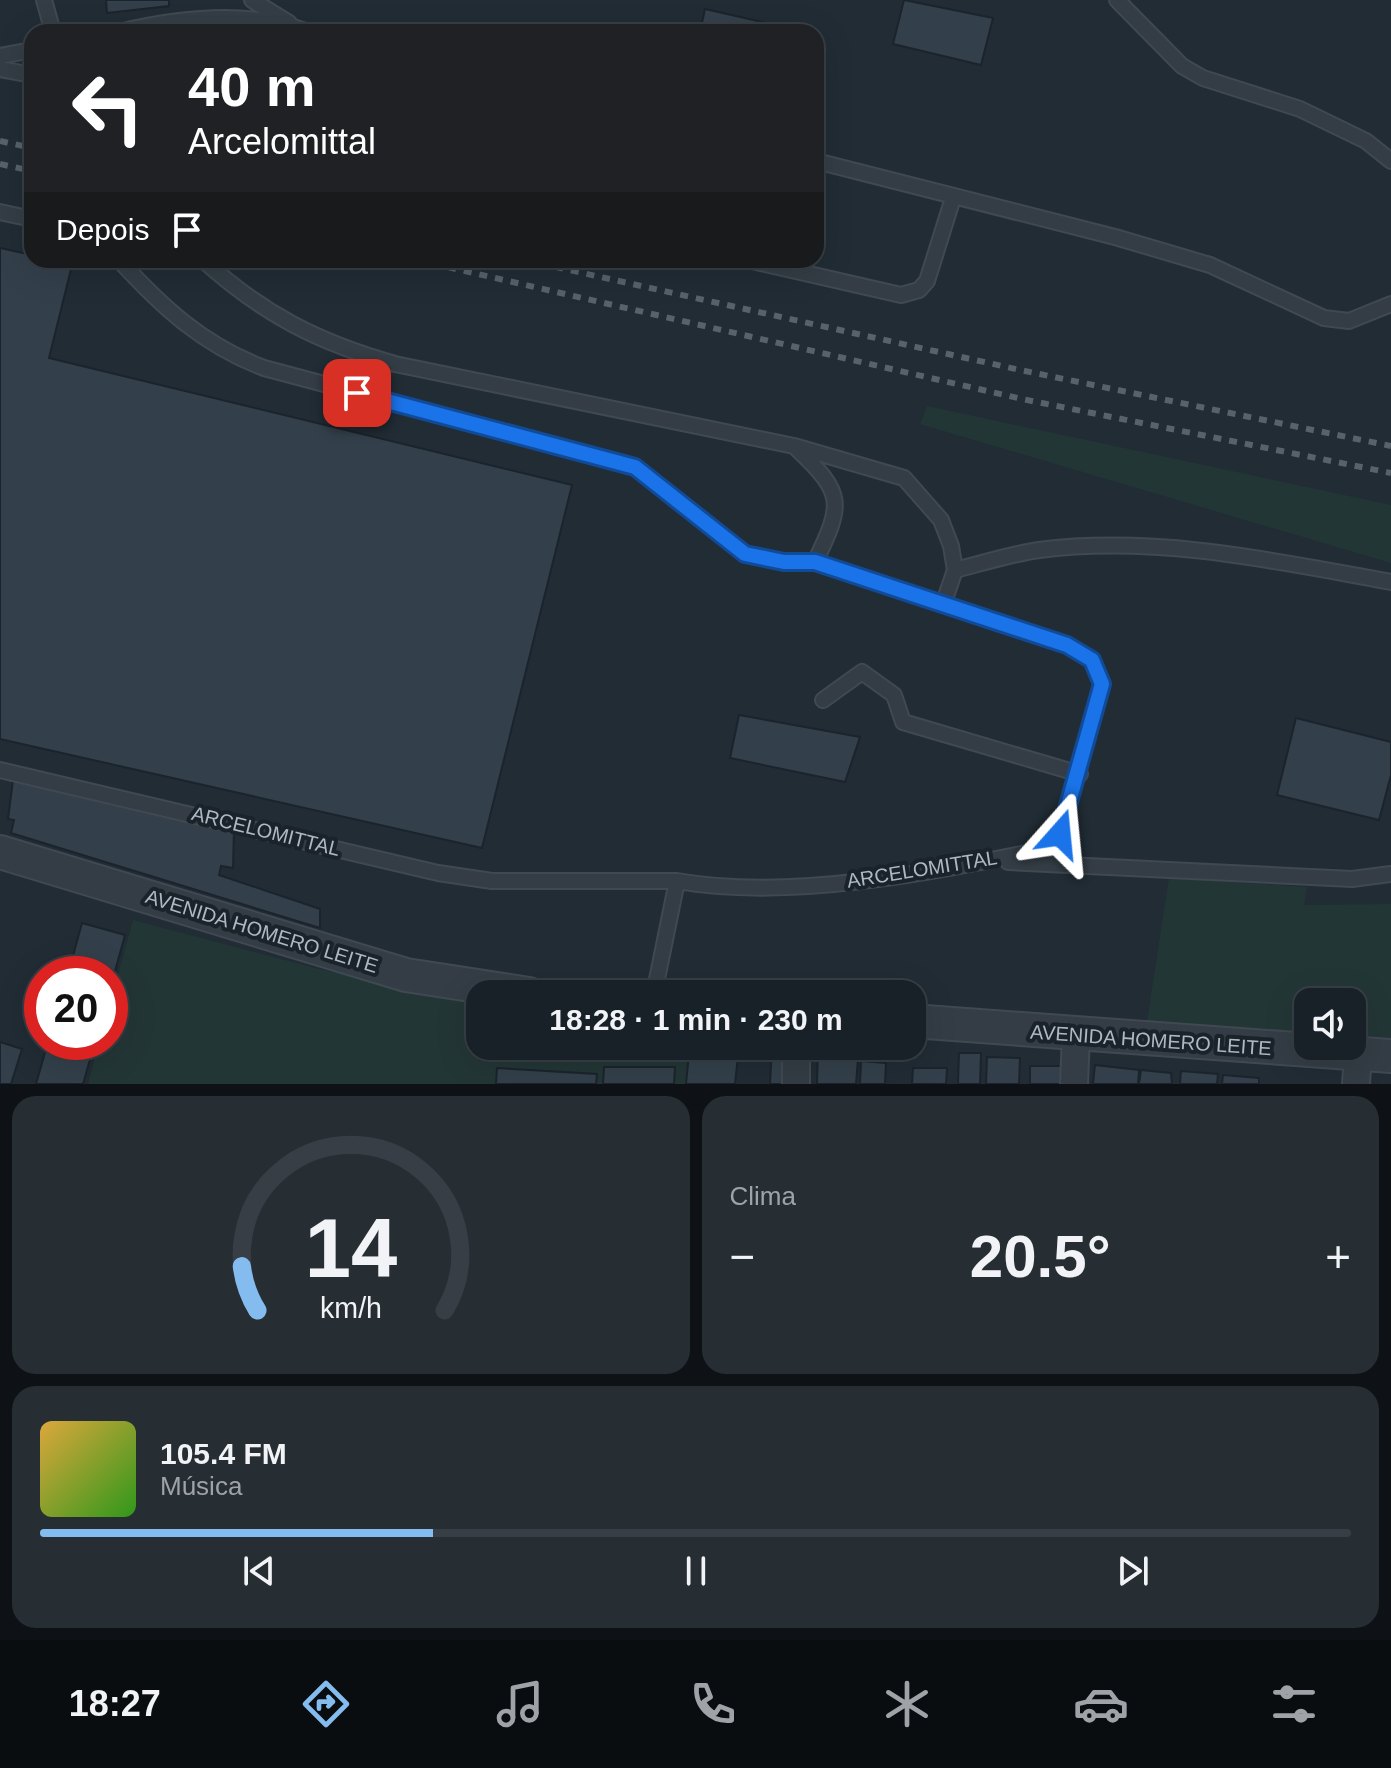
<!DOCTYPE html>
<html lang="pt">
<head>
<meta charset="utf-8">
<style>
	body { margin:0; font-family:Arial,sans-serif; background:#262e34; color:#f1f3f6; height:100vh; display:flex; flex-direction:column; font-size:30px; white-space:nowrap }
	* { box-sizing:border-box; margin:0 }
	p { font-size:26px; color:#9fa3a8 }
	.icon { flex:none; width:44px; height:44px; fill:none; stroke:currentColor; stroke-width:2; stroke-linecap:round; stroke-linejoin:round }
	.map { position:relative; height:1084px; overflow:hidden }
	.details { display:flex; flex-direction:column; gap:12px; padding:12px; background:#0e1216; flex:1 }
	.details>* { flex:none }
	.banner { position:absolute; left:24px; top:24px; width:800px; height:244px; border-radius:24px; box-shadow:0 8px 32px #0002,0 0 0 2px #373e45; background:#202124; color:#fff; overflow:hidden }
	.tools { position:absolute; left:1294px; top:988px; display:grid; gap:16px }
	.tools a { display:grid; place-items:center; width:72px; height:72px; border-radius:16px; background:#192128; box-shadow:0 8px 32px #0002,0 0 0 2px #373e45; font-size:40px }
	.speed { position:absolute; left:24px; top:956px; display:flex; gap:16px; font-size:40px; font-weight:700; text-align:center }
	.speed>* { display:grid; place-content:center; width:104px; height:104px; border-radius:50%; background:#192128; box-shadow:0 8px 32px #0002,0 0 0 2px #373e45; line-height:1 }
	.speed .limit { border:12px solid #d22; background:#fff; color:#111 }
	.pin { position:absolute; display:grid; place-items:center; width:68px; height:68px; color:#fff; margin:-34px; border-radius:16px; box-shadow:0 4px 12px #0006 }
	.me { position:absolute; width:88px; margin:-44px; rotate:18deg; stroke-linejoin:round; filter:drop-shadow(0 0 6px #0008) }
	.turn { display:flex; align-items:center; gap:28px; height:168px; padding:0 32px; font-size:36px }
	.turn .icon { width:104px; height:104px; stroke-width:2.5 }
	.turn b { display:block; font-size:56px; line-height:68px }
	.then { display:flex; align-items:center; height:76px; padding:0 32px; background:#0003; gap:16px; font-size:30px }
	.big { font-size:60px; font-weight:700; line-height:1.1 }
	.details .card { flex:1; display:flex; flex-direction:column; justify-content:center; gap:12px; min-width:0; padding:0 28px; border-radius:24px; background:#262e34 }
	.details .dial { align-items:center; gap:0 }
	.dial svg { height:208px; overflow:visible; fill:none; stroke:#373e45; stroke-width:7; stroke-linecap:round; text-anchor:middle }
	.dial text { fill:#f1f3f6; stroke:none }
	.song { display:flex; align-items:center; gap:24px }
	.cover { width:96px; height:96px; border-radius:12px; background:linear-gradient(135deg,hsl(40 70% 55%),hsl(110 70% 35%)) }
	.played { height:8px; border-radius:4px; background:linear-gradient(90deg,#85bcf0 30%,#373e45 30%) }
	.keys { display:flex; justify-content:space-around; direction:ltr }
	.heat { display:flex; justify-content:space-between; align-items:center; font-size:44px; direction:ltr }
	.details .tiles { flex:1; display:grid; gap:12px; grid-template-columns:1fr 1fr }
	.card:last-child { grid-column:span 2 }
	.trip { position:absolute; left:466px; top:980px; width:460px; height:80px; border-radius:24px; background:#192128; box-shadow:0 8px 32px #0002,0 0 0 2px #373e45; font-weight:700; line-height:80px; text-align:center }
	.menu { display:flex; height:128px; justify-content:space-around; align-items:center; background:#0a0d10; color:#9fa3a8 }
	.menu .icon { width:56px; height:56px }
	.menu .current { color:#85bcf0 }
	.menu b { font-size:36px; color:#f1f3f6 }
	.map>svg:first-child { display:block }
</style>
</head>
<body>
<div class="map">
<svg width="1391" height="1084" viewBox="0 0 1391 1084">
	<rect width="100%" height="100%" fill="#212c35"/>
	<path fill="#233636" d="M 927,406 L 1391,505 L 1391,563 L 920,424 Z
		M 1169,878 L 1307,887 L 1304,905 L 1391,904 L 1391,1038 L 1352,1035 L 1352,1002 L 1308,1002 L 1308,1032 L 1147,1021 Z
		M 133,920 L 319,969 L 480,1002 L 480,1046 L 734,1046 L 731,1084 L 88,1084 L 99,1042 L 110,1042 L 110,1003 Z"/>
	<path fill="#33404b" stroke="#1b242c" stroke-width="2" d="M 106,0 L 169,0 L 169,6 L 107,13 Z
		M 904,0 L 993,18 L 981,65 L 893,44 Z
		M 705,9 L 780,26 L 779,32 L 700,32 Z
		M 0,248 L 32,255 L 32,260 L 72,265 L 49,358 L 572,485 L 482,848 L 0,739 Z
		M 739,715 L 860,737 L 845,782 L 730,758 Z
		M 1296,718 L 1391,742 L 1391,775 L 1379,820 L 1277,795 Z
		M 13,780 L 234,828 L 233,868 L 221,866 L 219,875 L 320,909 L 320,928 L 11,833 L 14,820 L 8,819 Z
		M 82,923 L 125,935 L 110,989 L 110,974 L 68,974 Z
		M 0,1042 L 22,1049 L 11,1084 L 0,1084 Z
		M 48,1042 L 95,1042 L 83,1084 L 36,1084 Z
		M 772,1046 L 788,1046 L 787,1084 L 770,1084 Z
		M 818,1046 L 859,1046 L 856,1084 L 817,1084 Z
		M 689,1053 L 738,1056 L 735,1084 L 686,1084 Z
		M 959,1053 L 981,1053 L 980,1084 L 958,1084 Z
		M 987,1057 L 1020,1058 L 1019,1084 L 986,1084 Z
		M 861,1061 L 886,1063 L 885,1084 L 860,1084 Z
		M 1095,1065 L 1139,1070 L 1138,1084 L 1093,1084 Z
		M 1030,1066 L 1066,1066 L 1065,1084 L 1030,1084 Z
		M 604,1067 L 675,1067 L 674,1084 L 603,1084 Z
		M 497,1068 L 597,1074 L 596,1084 L 496,1084 Z
		M 913,1068 L 947,1068 L 946,1084 L 912,1084 Z
		M 1141,1070 L 1171,1073 L 1172,1084 L 1139,1084 Z
		M 1181,1071 L 1218,1074 L 1217,1084 L 1180,1084 Z
		M 1223,1075 L 1259,1078 L 1259,1084 L 1222,1084 Z"/>
	<g fill="none" stroke-linecap="round" stroke-linejoin="round">
		<g stroke="#404952" stroke-width="18">
			<path id="service" d="M 44,0 L 53,32
				M 252,0 L 289,23
				M 1117,0 L 1182,66 L 1203,78 L 1300,109 L 1366,141 L 1391,161
				M 119,32 C 178,18 249,9 308,32
				M 0,56 L 32,50
				M 0,69 L 32,75
				M 816,161 L 1115,237 L 1210,265 L 1324,318 L 1349,321 L 1391,304
				M 0,212 L 32,219
				M 119,260 C 162,307 203,345 264,368 L 635,467 L 745,554 L 784,562 L 815,562 L 1067,645 L 1092,660 L 1102,684 L 1060,834 L 1046,849 C 933,872 791,901 677,881 L 654,994
				M 203,260 C 263,314 317,342 395,364 L 794,446 L 904,478 L 941,520 L 951,546 L 955,570 L 944,602
				M 748,260 L 901,295 L 919,290 L 927,281 L 953,198
				M 797,449 C 845,494 843,504 815,562
				M 955,570 C 983,563 1011,554 1039,550 C 1156,535 1276,561 1391,582
				M 823,700 L 862,672 L 894,695 L 903,722 L 1080,774
				M 0,770 L 438,873 L 492,881 L 677,881
				M 1008,862 L 1352,879 L 1391,874"/>
		</g>
		<g stroke="#404952" stroke-width="30">
			<path id="minor" d="M 796,1084 L 796,1046
				M 1074,1084 L 1076,1035
				M 1356,1084 L 1358,1054"/>
		</g>
		<g stroke="#404952" stroke-width="36">
			<path id="tertiary" d="M 0,852 L 406,975 L 529,994
				M 912,1021 L 1391,1056"/>
		</g>
		<use href="#service" stroke="#343d45" stroke-width="14"/>
		<use href="#minor" stroke="#343d45" stroke-width="26"/>
		<use href="#tertiary" stroke="#343d45" stroke-width="32"/>
		<path stroke="#56626c" stroke-width="6" stroke-dasharray="8 8" stroke-linecap="butt" d="M 0,141 L 32,148
			M 0,164 L 32,171
			M 417,260 L 1022,399 L 1391,473
			M 524,260 L 1020,370 L 1391,446"/>
	</g>
	<g fill="none" stroke-linecap="round" stroke-linejoin="round">
		<g stroke="#114b97" stroke-width="20">
			<path id="route" d="M 357,393 L 635,467 L 745,554 L 784,562 L 815,562 L 1067,645 L 1092,660 L 1102,684 L 1060,834"/>
		</g>
		<use href="#route" stroke="#1a73e8" stroke-width="14"/>
	</g>
	<g text-anchor="middle" dominant-baseline="central" stroke-width="8" stroke-linejoin="round" paint-order="stroke">
		<g font-size="20" fill="#aeb8c2" stroke="#1a222a">
			<text transform="translate(266 831) rotate(14)">ARCELOMITTAL</text>
			<text transform="translate(922 869) rotate(-9)">ARCELOMITTAL</text>
			<text transform="translate(262 931) rotate(17)">AVENIDA HOMERO LEITE</text>
			<text transform="translate(1151 1040) rotate(4)">AVENIDA HOMERO LEITE</text>
		</g>
	</g>
</svg>
<div class="tools">
<a><svg class="icon" aria-label="sound" viewBox="0 0 24 24"><path d="M4 9h4l5-4v14l-5-4H4zM17 9q2 3 0 6"/></svg></a>
</div>
<div class="speed"><div class="limit">20</div></div>
<div class="pin" style="left:357px;top:393px;background:#d93025"><svg class="icon" aria-label="arrive" viewBox="0 0 24 24"><path d="M6 21V4h12l-3 4 3 4H6"/></svg></div>
<svg class="me" style="left:1060px;top:834px" viewBox="-20 -20 40 40"><path d="M0-17L14 15 0 8-14 15z" fill="#1a73e8" stroke="#fff" stroke-width="4"/></svg>
<div class="trip">18:28 · 1 min · 230 m</div>
<div class="banner">
<div class="turn"><svg class="icon" aria-label="left" viewBox="0 0 24 24"><path d="M17 20v-9H6M10 6l-5 5 5 5"/></svg><div><b>40 m</b>Arcelomittal</div></div>
<div class="then">Depois<svg class="icon" aria-label="arrive" viewBox="0 0 24 24"><path d="M6 21V4h12l-3 4 3 4H6"/></svg></div>
</div>
</div>
<section class="details">
<div class="tiles">
<div class="card dial"><svg viewBox="0 0 100 80">
<path d="M14 69A42 42 0 1 1 86 69"/>
<path d="M14 69A42 42 0 0 1 8 52" stroke="#85bcf0"/>
<text x="50" y="56" font-size="32" font-weight="700">14</text>
<text x="50" y="72" font-size="11">km/h</text>
</svg></div>
<div class="card"><p>Clima</p>
<div class="heat"><a>−</a><b class="big">20.5°</b><a>+</a></div>
</div>
<div class="card">
<div class="song"><i class="cover"></i><div><b>105.4 FM</b><p>Música</p></div></div>
<div class="played"></div>
<div class="keys"><svg class="icon" aria-label="previous" viewBox="0 0 24 24"><path d="M18 5L8 12l10 7zM5 5v14"/></svg><svg class="icon" aria-label="pause" viewBox="0 0 24 24"><path d="M8 5v14M16 5v14"/></svg><svg class="icon" aria-label="next" viewBox="0 0 24 24"><path d="M6 5l10 7-10 7zM19 5v14"/></svg></div>
</div>
</div>
</section>
<nav class="menu">
<b>18:27</b>
<svg class="icon current" aria-label="directions" viewBox="0 0 24 24"><path d="M12 3l9 9-9 9-9-9zM9 14v-3h6M13 9l2 2-2 2"/></svg>
<svg class="icon" aria-label="music" viewBox="0 0 24 24"><path d="M9 18V5l10-2v13"/><circle cx="6" cy="18" r="3"/><circle cx="16" cy="16" r="3"/></svg>
<svg class="icon" aria-label="phone" viewBox="0 0 24 24"><path d="M5 4h4l2 5-3 2q2 4 5 5l2-3 5 2v4C11 20 4 13 5 4z"/></svg>
<svg class="icon" aria-label="climate" viewBox="0 0 24 24"><path d="M12 3v18M4 7l16 10M4 17L20 7"/></svg>
<svg class="icon" aria-label="car" viewBox="0 0 24 24"><path d="M5 17H2v-5l4-1 3-4h7l3 4 3 1v5h-3M9 17h6M6 11h13"/><circle cx="7" cy="17" r="2"/><circle cx="17" cy="17" r="2"/></svg>
<svg class="icon" aria-label="filters" viewBox="0 0 24 24"><path d="M4 7h16M4 17h16"/><circle cx="9" cy="7" r="2"/><circle cx="15" cy="17" r="2"/></svg>
</nav>
</body>
</html>
